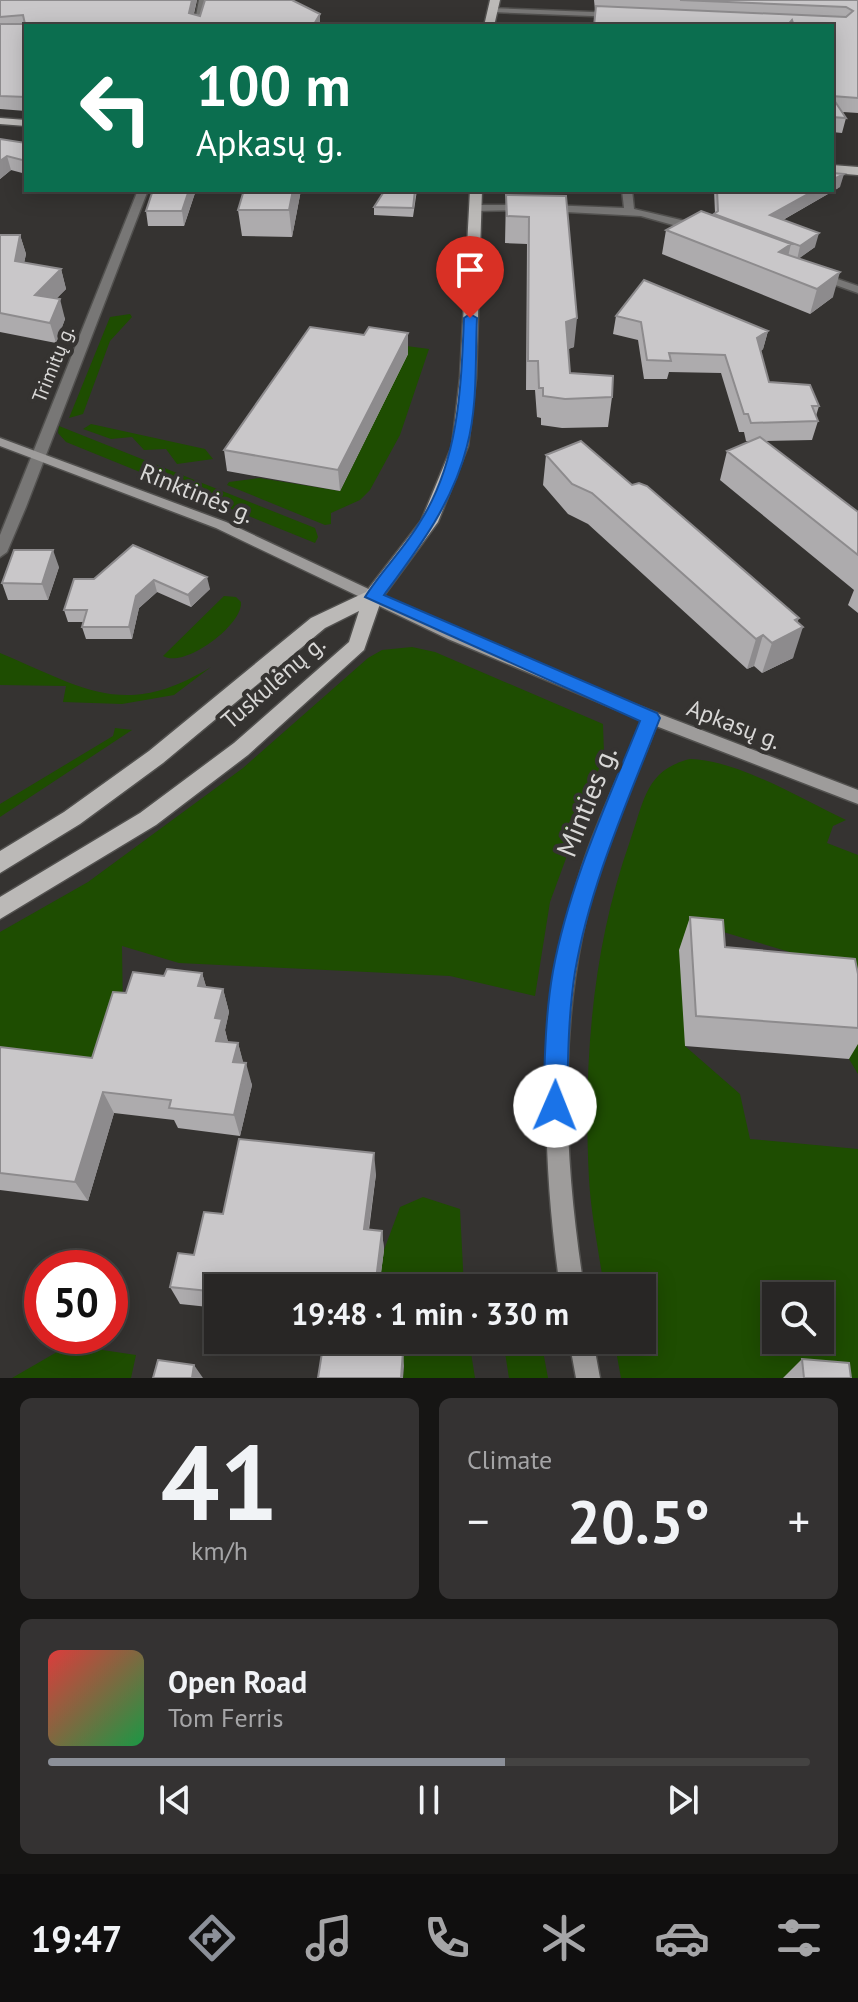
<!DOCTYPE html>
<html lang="en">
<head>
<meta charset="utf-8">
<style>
	body { margin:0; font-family:"PT Sans",sans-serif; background:#343232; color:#f1f3f6; height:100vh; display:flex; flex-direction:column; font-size:30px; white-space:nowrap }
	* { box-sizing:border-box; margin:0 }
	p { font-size:26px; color:#a5a5a7 }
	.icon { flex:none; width:44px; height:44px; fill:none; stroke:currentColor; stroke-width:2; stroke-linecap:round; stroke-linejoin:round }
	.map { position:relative; height:1378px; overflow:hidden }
	.side { display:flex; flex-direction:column; gap:20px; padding:20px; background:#161514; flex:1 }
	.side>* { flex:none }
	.top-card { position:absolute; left:24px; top:24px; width:810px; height:168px; border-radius:0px; box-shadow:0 4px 20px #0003,0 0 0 2px #444342; background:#0b6e4f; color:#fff; overflow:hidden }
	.fabs { position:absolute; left:762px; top:1282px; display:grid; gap:16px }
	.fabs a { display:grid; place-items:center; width:72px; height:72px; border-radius:0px; background:#282625; box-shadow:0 4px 20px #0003,0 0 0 2px #444342; font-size:40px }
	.speed { position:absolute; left:24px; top:1250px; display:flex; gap:16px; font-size:40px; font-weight:700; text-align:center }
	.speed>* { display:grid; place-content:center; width:104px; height:104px; border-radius:50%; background:#282625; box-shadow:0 4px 20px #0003,0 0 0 2px #444342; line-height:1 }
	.speed .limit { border:12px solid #d22; background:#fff; color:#111 }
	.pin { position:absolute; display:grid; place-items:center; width:68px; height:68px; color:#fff; margin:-82px -34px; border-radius:50% 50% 50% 0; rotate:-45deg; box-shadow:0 0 8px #0007 }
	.pin .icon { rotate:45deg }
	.me { position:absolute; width:88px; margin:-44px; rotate:1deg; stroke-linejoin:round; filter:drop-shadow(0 0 6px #0008) }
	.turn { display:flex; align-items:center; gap:28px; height:168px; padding:0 40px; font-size:36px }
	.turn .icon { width:104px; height:104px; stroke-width:2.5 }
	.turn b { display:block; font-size:56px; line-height:68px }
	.big { font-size:60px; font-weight:800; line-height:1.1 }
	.side .widget { flex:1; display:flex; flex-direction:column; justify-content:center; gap:12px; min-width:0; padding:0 28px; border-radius:12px; background:#343232 }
	.side .dial { align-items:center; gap:0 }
	.dial b { font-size:104px; line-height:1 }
	.song { display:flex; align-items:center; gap:24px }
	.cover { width:96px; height:96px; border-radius:12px; background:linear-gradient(135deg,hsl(0 70% 55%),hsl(140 70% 35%)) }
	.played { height:8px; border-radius:4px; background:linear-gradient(90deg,#8c9099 60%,#444342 60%) }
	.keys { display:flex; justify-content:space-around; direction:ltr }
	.heat { display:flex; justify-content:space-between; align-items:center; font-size:44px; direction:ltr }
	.side .tiles { flex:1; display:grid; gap:20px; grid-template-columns:1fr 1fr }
	.widget:last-child { grid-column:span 2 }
	.trip { position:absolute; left:204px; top:1274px; width:452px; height:80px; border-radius:0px; background:#282625; box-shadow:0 4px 20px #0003,0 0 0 2px #444342; font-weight:800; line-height:80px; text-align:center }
	.tabs { display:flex; height:128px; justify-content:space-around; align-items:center; background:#100f0f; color:#a5a5a7 }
	.tabs .icon { width:56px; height:56px }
	.tabs .current { color:#8c9099 }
	.tabs b { font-size:36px; color:#f1f3f6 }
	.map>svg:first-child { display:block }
</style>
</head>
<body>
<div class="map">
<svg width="858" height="1378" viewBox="0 0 858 1378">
	<rect width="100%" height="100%" fill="#353331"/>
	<path fill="#1e4d01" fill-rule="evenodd" d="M 130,314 L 132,317 L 110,341 L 83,414 L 69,418 L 110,317 Z
		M 346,338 L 429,349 L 400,435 L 370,490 L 360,500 L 331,513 L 331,524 L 325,525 L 227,485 L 229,482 L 259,478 L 340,491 L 407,354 L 377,349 Z
		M 91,424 L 205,449 L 213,459 L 177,464 L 166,449 L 144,450 L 132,437 L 111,439 L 83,429 Z
		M 59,426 L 315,528 L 318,537 L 315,543 L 66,442 L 58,433 Z
		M 224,596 L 236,597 L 241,602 C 243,625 184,669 163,656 Z
		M 412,647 L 435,652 L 603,724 L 604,755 L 550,902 L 535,996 L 450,976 L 179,963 L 122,946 L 123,1015 L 111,1080 L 0,1067 L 0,932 L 88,882 L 243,768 L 368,658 L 382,650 Z
		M 0,653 C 84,688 124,720 211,667 L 174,695 L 122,704 L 63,702 L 66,686 L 0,685 Z
		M 115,728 L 132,730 L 0,817 L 0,804 L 113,736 Z
		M 690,759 C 738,760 803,800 846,820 L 833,826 L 827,843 L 858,855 L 858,1074 L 849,1059 L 833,965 L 710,928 L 685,1046 L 740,1094 L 750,1139 L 858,1149 L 858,1378 L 621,1378 L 614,1340 L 642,1340 L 642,1288 L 604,1288 C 599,1252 591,1215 589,1179 C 583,1066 592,948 630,841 C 644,802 645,770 690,759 ZM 776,1296 L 820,1296 L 820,1340 L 776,1340 Z
		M 423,1197 L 460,1209 L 464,1288 L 379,1288 L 384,1250 L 400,1207 Z
		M 373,1340 L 469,1340 L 475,1378 L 403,1378 L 404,1366 L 370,1362 Z
		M 503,1340 L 541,1340 L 548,1378 L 509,1378 Z
		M 69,1345 L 136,1355 L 131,1378 L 12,1378 Z"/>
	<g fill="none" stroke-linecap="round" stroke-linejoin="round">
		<g stroke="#52514f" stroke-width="3">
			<path id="minor" d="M 199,0 L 207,0 L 202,26 L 194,26 Z
				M 489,8 L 617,13 L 621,15 L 617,17 L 492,12 Z
				M 138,190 L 148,190 L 26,507 L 7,552 L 0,557 L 0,535 Z
				M 622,190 L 632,190 L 634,209 L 681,220 L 703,229 L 698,232 L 641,216 L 548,211 L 543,208 L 548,205 L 624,208 Z
				M 525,205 L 530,208 L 529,210 L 475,211 L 470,208 L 475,205 Z
				M 817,272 L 858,286 L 858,293 L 813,277 L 812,275 Z"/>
		</g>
		<g stroke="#52514f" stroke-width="3">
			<path id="secondary" d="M 0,438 L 226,522 L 458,631 L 597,690 L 858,790 L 858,804 L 656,726 C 639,771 617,815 602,861 C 556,1000 562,1146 584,1288 L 560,1288 C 540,1146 538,1004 582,867 C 598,816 623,769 642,720 L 448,639 L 216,528 L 0,446 Z
				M 569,1340 L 593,1340 L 600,1378 L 576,1378 Z"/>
		</g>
		<g stroke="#52514f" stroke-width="3">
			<path id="primary" d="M 490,0 L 500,0 L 494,26 L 484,26 Z
				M 0,118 L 26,120 L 26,126 L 0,124 Z
				M 832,165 L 858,167 L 858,175 L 832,173 Z
				M 470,190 L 482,190 L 476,378 L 468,446 L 438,522 L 382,598 L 364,650 L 248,755 L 156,825 L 0,919 L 0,897 L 140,813 L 234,743 L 349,642 L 359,611 L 325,628 L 163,763 L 80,824 L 0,873 L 0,851 L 64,812 L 149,751 L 311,618 L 366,592 L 421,521 L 452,446 L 460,378 Z"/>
		</g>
		<use href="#minor" fill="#787776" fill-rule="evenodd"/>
		<use href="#secondary" fill="#9e9c9b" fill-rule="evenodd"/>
		<use href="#primary" fill="#bbb9b7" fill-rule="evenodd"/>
	</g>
	<path fill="#adabad" d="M 0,0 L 197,0 L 194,14 L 200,16 L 320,14 L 26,26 L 26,111 L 0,109 Z
		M 594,0 L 858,0 L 858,113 L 843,112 L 846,118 L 842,133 L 832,132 L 832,26 L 551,26 L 594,26 L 595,10 Z
		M 0,139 L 26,143 L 26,174 L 11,170 L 0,179 Z
		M 840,187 L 783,220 L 815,247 L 799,258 L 833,297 L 810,314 L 662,254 L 666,230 L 713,215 L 715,213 L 714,190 L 832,190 Z
		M 196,190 L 184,226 L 148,226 L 146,211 Z
		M 301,190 L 292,237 L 242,236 L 238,210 Z
		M 385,190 L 417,190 L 413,217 L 374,215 L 374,207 Z
		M 506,195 L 566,196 L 574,347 L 568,349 L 570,373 L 612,397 L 608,427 L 562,428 L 541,425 L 541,418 L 537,417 L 535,390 L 526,390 L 527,244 L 505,243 Z
		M 0,235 L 20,235 L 26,254 L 24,263 L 61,269 L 66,289 L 56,299 L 65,319 L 56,343 L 0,332 Z
		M 616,316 L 768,331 L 763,349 L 761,351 L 769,382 L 819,406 L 816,416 L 818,421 L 812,440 L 765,441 L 858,512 L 858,613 L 848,605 L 854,590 L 720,480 L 727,451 L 751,441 L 746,441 L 744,432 L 739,432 L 721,373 L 669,372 L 667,379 L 644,379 L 638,340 L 613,334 Z
		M 408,333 L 408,354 L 340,491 L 227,471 L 224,450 L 364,335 Z
		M 546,455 L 632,485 L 798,622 L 793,658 L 762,673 L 754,666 L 747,669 L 588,524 L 568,514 L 543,485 Z
		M 133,545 L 210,589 L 191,607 L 157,592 L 139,608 L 132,639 L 86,639 L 82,627 L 83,622 L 68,622 L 64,610 L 94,579 Z
		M 59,567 L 48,600 L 8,600 L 2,583 Z
		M 690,917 L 725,947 L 858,974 L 858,1044 L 849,1059 L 685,1046 L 679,950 Z
		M 202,973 L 206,987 L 223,989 L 229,1012 L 225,1030 L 228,1042 L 238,1043 L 243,1063 L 252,1085 L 240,1136 L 178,1128 L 174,1120 L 114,1113 L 88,1201 L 0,1190 L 0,1047 L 92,1058 L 126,993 L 164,976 Z
		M 376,1174 L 369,1230 L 382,1231 L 384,1250 L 379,1288 L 218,1288 L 218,1308 L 180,1304 L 170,1287 L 223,1214 Z
		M 802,1359 L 851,1378 L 783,1378 Z"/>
	<path fill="#8d8b8d" d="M 192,0 L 197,0 L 191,25 L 189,13 Z
		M 320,14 L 320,26 L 313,26 Z
		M 7,156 L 11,170 L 0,179 L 0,161 Z
		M 844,174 L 840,187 L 767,229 L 770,215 L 815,190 L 832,190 L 832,180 Z
		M 189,190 L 196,190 L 184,226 L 182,211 Z
		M 293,190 L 301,190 L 292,237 L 289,210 Z
		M 819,233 L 815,247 L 797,260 L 800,246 Z
		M 20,235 L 26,254 L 20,281 L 15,261 Z
		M 791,244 L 785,269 L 779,252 Z
		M 61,269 L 66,289 L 40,314 L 35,295 Z
		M 840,272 L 833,297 L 810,314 L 817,289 Z
		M 60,299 L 65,319 L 56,343 L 50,323 Z
		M 577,318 L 574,347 L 563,351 L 566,322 Z
		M 768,331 L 763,349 L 753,356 L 757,338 Z
		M 408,333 L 408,354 L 340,491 L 338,470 Z
		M 53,550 L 59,567 L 48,600 L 42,584 Z
		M 207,577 L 210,589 L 191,607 L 188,595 Z
		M 154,580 L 157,592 L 139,608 L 132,639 L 129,627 L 136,596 Z
		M 799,618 L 794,632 L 803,627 L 793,658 L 762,673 L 772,643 L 795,620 Z
		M 763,635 L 754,666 L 747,669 L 756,639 Z
		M 202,973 L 209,996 L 198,986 Z
		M 223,989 L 229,1012 L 225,1030 L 228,1042 L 216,1041 L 215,1018 Z
		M 238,1043 L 244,1065 L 233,1062 Z
		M 246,1063 L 252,1085 L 240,1136 L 234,1115 Z
		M 103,1092 L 114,1113 L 88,1201 L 75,1182 Z
		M 374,1153 L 376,1174 L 366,1248 L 364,1229 Z
		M 382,1231 L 384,1250 L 379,1288 L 375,1288 Z
		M 369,1340 L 373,1340 L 370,1362 L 368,1346 Z
		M 403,1351 L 404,1366 L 403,1378 L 401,1378 Z
		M 194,1365 L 203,1378 L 192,1378 Z"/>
	<path fill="#c9c7c9" stroke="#8d8b8d" stroke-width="2" d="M 0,0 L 192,0 L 189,13 L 200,16 L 205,0 L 292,0 L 320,14 L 313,26 L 26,26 L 26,97 L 0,96 L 0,24 L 25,24 L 23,15 L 0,17 Z
		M 680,0 L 858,0 L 858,98 L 832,96 L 832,26 L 794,26 L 792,20 L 787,26 L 551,26 L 552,24 L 594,26 L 596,6 L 846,17 L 853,11 L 846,7 Z
		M 832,97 L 846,118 L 832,117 Z
		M 0,139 L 26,143 L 26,161 L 7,156 L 0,161 Z
		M 832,173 L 844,174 L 832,180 Z
		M 153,190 L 189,190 L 182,211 L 146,211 Z
		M 244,190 L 293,190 L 289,210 L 238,210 Z
		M 385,190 L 415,190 L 413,208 L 374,207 Z
		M 717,190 L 815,190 L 770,215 L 819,233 L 800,246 L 714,214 L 718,211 Z
		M 506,195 L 566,196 L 577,318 L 566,322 L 570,373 L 613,376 L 612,397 L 565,399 L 543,396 L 543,388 L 539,388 L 538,361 L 528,361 L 529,217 L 507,216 Z
		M 701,211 L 791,244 L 779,252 L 840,272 L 817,289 L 666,230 Z
		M 0,235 L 20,235 L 15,261 L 61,269 L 35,295 L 60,299 L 50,323 L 0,313 Z
		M 644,280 L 768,331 L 757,338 L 769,382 L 810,385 L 819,406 L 812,406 L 818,421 L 751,423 L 748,414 L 744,414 L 725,355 L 669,353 L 671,361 L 647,360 L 641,322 L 616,316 Z
		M 310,327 L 364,335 L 369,327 L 408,333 L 338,470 L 224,450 Z
		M 760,437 L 858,512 L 858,555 L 727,451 Z
		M 581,441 L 632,485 L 639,483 L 647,486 L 799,618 L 795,620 L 803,627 L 772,643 L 763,635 L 756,639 L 592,493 L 572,484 L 546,455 Z
		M 133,545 L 207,577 L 188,595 L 154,580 L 136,596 L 129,627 L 82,627 L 87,610 L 64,610 L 74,579 L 94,579 Z
		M 14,550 L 53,550 L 42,584 L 2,583 Z
		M 690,917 L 723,920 L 725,947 L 855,959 L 858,974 L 858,1028 L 696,1016 Z
		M 167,969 L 202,973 L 198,986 L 223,989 L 215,1018 L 222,1019 L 216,1041 L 238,1043 L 233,1062 L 246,1063 L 234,1115 L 169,1108 L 171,1100 L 103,1092 L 75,1182 L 0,1173 L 0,1047 L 92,1058 L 113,992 L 126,993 L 133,972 L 164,976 Z
		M 239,1139 L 374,1153 L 364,1229 L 382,1231 L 375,1288 L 218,1288 L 218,1292 L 170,1287 L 178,1253 L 194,1255 L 204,1212 L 223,1214 Z
		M 324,1340 L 369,1340 L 368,1346 L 403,1351 L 401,1378 L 318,1378 Z
		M 802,1359 L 849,1363 L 851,1378 L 804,1378 Z
		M 158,1360 L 194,1365 L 192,1378 L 153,1378 Z"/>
	<path fill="#1a73e8" stroke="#114b97" stroke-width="2" d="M 470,314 L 477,318 C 475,360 478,405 467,446 C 453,503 418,549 384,595 L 657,713 L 660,718 C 628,801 590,884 575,972 C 568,1017 568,1061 567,1106 L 564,1114 L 555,1118 L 547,1114 L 543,1106 C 545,1060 545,1016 553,971 C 569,884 607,803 640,721 L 365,597 C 381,571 404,549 420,522 C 459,461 461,388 464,318 Z"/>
	<g text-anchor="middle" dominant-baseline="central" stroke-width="8" stroke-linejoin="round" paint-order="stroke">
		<g font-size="20" fill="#d8d7d6" stroke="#353331">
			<text transform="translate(53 364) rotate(-68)">Trimitų g.</text>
		</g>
		<g font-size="24" fill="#d8d7d6" stroke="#353331">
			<text transform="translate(197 493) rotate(22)">Rinktinės g.</text>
			<text transform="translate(273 682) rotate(-41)">Tuskulėnų g.</text>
			<text transform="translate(734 724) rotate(21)">Apkasų g.</text>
		</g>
		<g font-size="28" fill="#d8d7d6" stroke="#353331">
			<text transform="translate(586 801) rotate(-68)">Minties g.</text>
		</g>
	</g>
</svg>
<div class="fabs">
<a><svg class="icon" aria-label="search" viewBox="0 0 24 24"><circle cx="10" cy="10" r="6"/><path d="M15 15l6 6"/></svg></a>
</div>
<div class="speed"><div class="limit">50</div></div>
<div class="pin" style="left:470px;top:318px;background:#d93025"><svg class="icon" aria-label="arrive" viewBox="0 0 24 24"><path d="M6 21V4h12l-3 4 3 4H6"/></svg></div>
<svg class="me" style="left:555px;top:1106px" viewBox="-20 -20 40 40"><circle r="19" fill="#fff"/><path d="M0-13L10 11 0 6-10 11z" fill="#1a73e8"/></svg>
<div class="trip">19:48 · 1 min · 330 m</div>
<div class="top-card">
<div class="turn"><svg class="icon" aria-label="left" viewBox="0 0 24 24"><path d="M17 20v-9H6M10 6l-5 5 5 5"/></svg><div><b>100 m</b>Apkasų g.</div></div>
</div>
</div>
<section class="side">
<div class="tiles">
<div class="widget dial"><b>41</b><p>km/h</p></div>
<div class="widget"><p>Climate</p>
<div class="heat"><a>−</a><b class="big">20.5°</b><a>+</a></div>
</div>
<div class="widget">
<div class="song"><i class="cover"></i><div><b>Open Road</b><p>Tom Ferris</p></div></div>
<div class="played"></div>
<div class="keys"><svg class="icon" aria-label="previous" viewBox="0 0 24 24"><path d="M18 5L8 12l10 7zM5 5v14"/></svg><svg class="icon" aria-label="pause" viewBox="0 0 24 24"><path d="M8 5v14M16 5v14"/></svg><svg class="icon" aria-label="next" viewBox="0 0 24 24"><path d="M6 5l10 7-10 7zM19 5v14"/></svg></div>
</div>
</div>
</section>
<nav class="tabs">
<b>19:47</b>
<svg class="icon current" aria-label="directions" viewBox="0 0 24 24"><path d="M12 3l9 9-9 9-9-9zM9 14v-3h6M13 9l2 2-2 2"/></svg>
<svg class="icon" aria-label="music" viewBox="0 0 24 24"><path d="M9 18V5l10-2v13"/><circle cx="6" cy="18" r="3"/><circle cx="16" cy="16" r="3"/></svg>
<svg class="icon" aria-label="phone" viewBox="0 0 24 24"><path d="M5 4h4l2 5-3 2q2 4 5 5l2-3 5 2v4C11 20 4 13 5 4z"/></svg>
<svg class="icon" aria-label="climate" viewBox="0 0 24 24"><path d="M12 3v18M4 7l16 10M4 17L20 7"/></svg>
<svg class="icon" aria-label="car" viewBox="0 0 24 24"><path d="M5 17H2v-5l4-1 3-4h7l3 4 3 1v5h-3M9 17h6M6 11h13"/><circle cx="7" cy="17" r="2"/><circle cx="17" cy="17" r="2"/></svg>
<svg class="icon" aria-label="filters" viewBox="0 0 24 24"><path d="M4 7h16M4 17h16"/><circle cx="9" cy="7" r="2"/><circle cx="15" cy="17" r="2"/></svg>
</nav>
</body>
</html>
